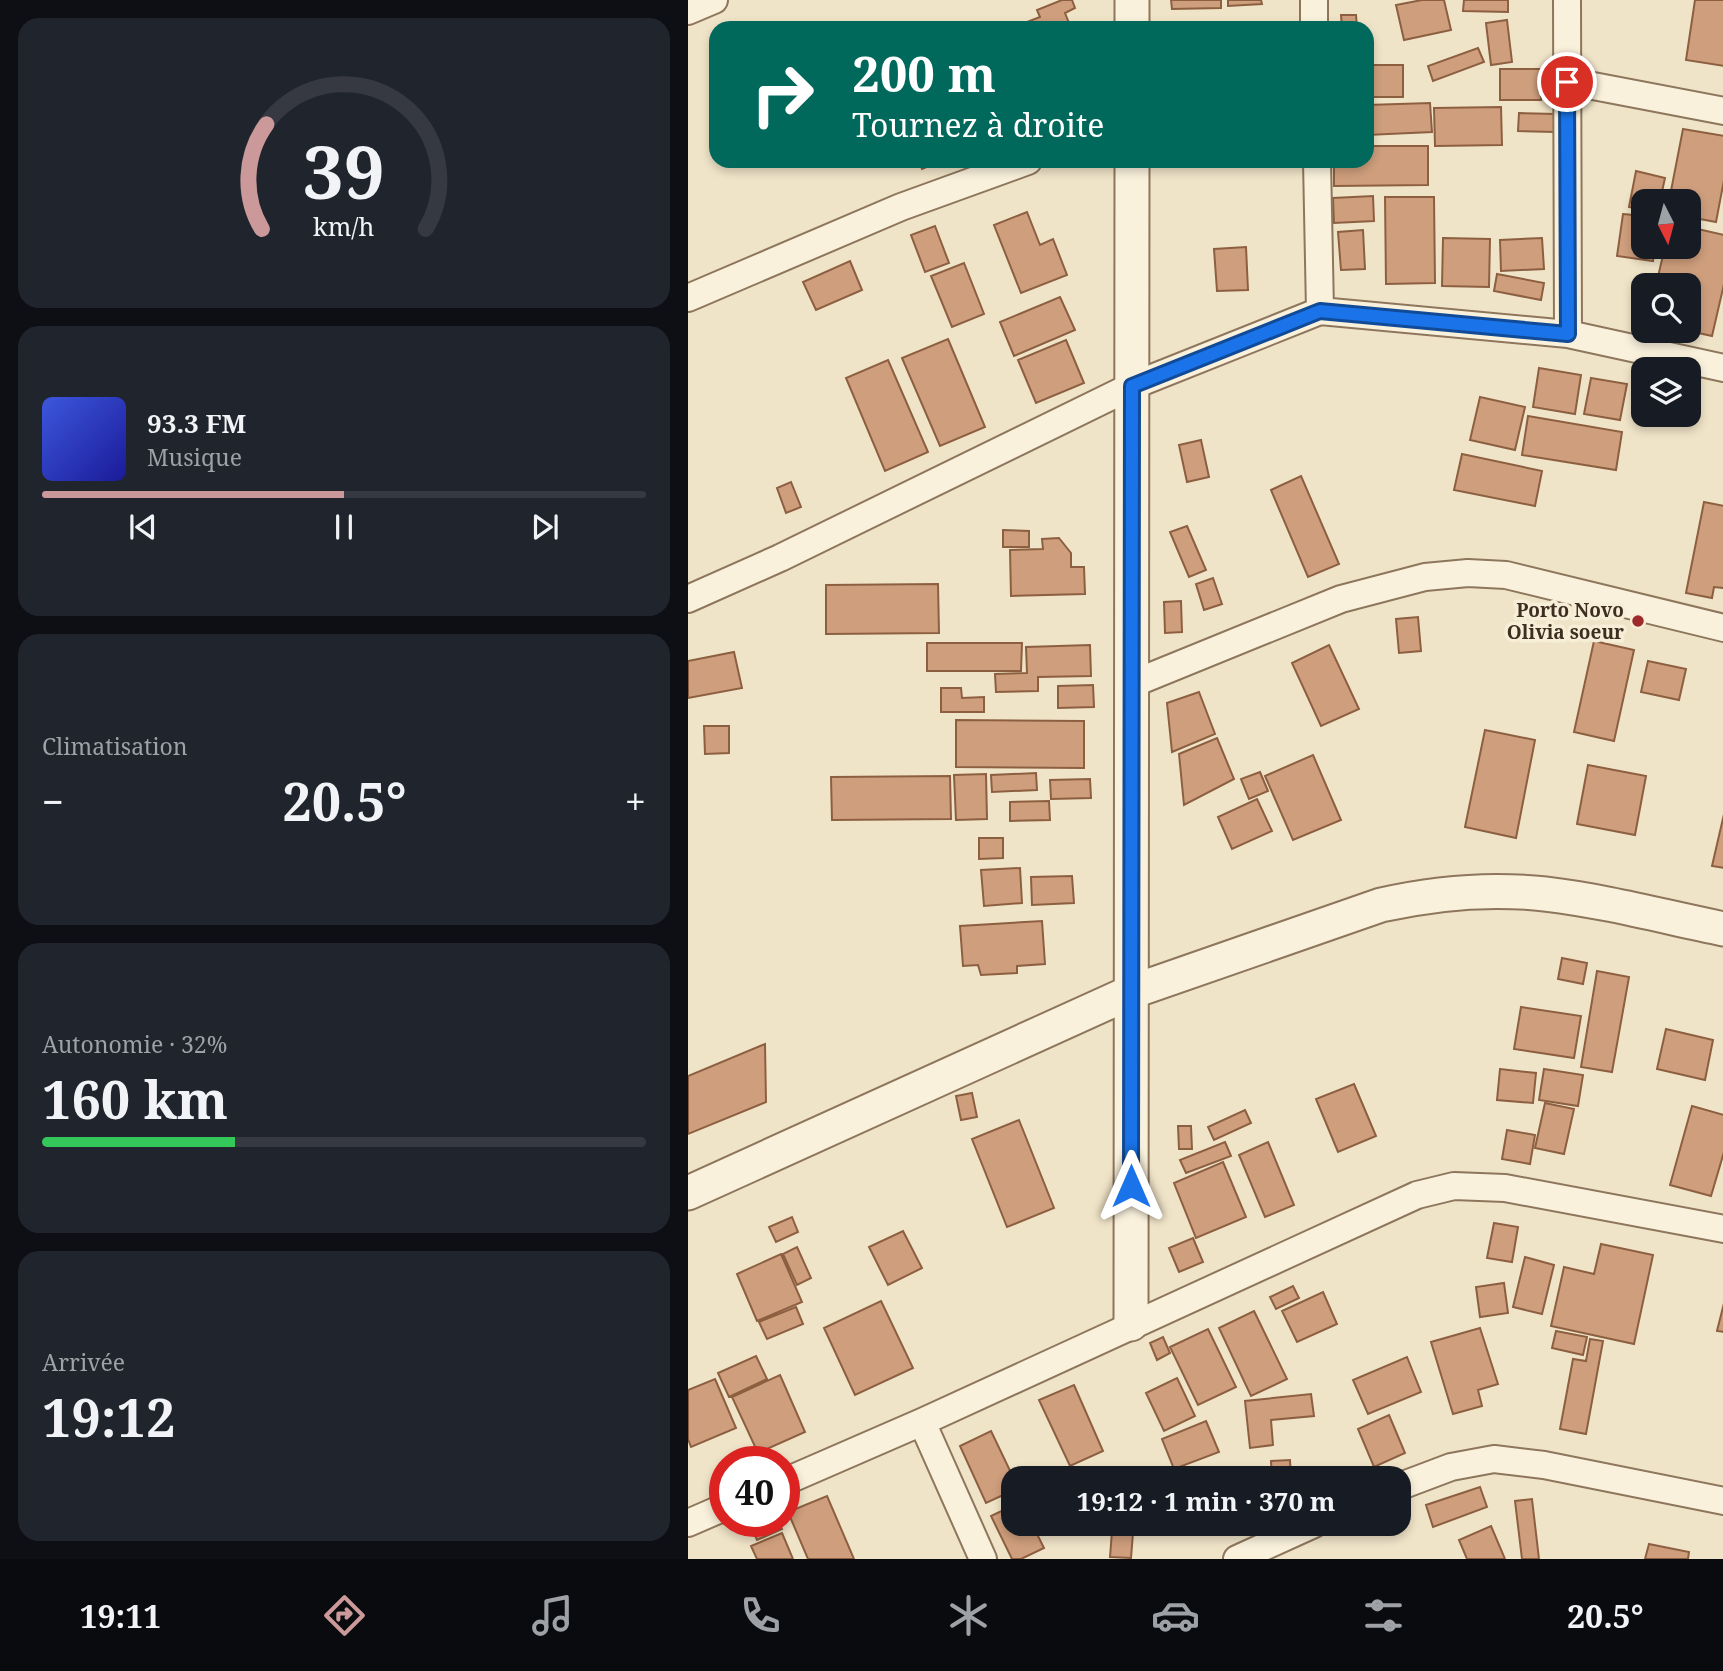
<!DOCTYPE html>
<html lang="fr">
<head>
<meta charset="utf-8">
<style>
	body { margin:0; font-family:"Noto Serif",serif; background:#20242c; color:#f1f3f6; height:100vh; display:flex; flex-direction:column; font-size:26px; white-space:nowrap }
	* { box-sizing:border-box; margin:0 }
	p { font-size:23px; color:#9ea1a6 }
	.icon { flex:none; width:38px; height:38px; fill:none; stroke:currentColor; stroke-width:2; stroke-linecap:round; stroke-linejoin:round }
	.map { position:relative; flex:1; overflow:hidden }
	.sheet { display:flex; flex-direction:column; gap:18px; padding:18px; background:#0d0f14; width:688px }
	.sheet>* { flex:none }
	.banner { position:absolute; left:21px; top:21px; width:665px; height:147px; border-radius:21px; box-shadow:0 4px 10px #0003; background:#00695c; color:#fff; overflow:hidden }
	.needle { width:46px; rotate:174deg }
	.fabs { position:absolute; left:943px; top:189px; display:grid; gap:14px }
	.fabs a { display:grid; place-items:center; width:70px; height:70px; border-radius:14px; background:#171b24; box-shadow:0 4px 10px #0003; font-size:35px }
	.speed { position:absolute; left:21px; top:1446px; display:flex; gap:14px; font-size:35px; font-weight:700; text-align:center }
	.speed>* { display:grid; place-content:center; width:91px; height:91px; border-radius:50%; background:#171b24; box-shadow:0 4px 10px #0003; line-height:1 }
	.speed .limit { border:10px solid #d22; background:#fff; color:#111 }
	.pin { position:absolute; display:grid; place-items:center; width:60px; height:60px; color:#fff; margin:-30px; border:4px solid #fff; border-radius:50%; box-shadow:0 2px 7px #0007 }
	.me { position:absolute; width:77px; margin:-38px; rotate:0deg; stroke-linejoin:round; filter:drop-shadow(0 0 5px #0008) }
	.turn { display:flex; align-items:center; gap:24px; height:147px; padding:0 28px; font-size:32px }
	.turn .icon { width:91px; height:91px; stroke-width:2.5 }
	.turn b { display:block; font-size:49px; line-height:60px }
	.big { font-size:52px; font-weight:700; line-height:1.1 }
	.sheet .card { flex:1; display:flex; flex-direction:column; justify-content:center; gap:10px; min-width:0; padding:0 24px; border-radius:21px; background:#20242c }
	.sheet .dial { align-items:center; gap:0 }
	.dial svg { height:182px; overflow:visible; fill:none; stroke:#363941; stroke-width:7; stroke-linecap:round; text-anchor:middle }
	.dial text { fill:#f1f3f6; stroke:none }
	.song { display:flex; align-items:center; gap:21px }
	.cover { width:84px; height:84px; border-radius:10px; background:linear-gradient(135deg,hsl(230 70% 55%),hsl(240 70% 35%)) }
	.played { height:7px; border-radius:4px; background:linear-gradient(90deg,#cc999b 50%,#363941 50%) }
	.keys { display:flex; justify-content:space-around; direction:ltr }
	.heat { display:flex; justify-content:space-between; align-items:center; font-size:38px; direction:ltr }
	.charge { height:10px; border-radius:5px; background:linear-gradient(90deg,#34c759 32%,#363941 0) }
	.trip { position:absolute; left:313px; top:1466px; width:410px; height:70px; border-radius:21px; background:#171b24; box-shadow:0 4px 10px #0003; font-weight:700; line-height:70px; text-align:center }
	.tab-bar { display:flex; height:112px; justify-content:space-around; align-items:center; background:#090b0e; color:#9ea1a6 }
	.tab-bar .icon { width:49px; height:49px }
	.tab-bar .current { color:#cc999b }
	.tab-bar b { font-size:32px; color:#f1f3f6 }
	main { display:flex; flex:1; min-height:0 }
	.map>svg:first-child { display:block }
</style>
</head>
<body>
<main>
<section class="sheet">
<div class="card dial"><svg viewBox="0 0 100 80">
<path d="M14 69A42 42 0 1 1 86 69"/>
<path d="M14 69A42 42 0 0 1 16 23" stroke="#cc999b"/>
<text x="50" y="56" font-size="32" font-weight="700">39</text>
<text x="50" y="72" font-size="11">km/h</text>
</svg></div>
<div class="card">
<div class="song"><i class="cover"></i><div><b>93.3 FM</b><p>Musique</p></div></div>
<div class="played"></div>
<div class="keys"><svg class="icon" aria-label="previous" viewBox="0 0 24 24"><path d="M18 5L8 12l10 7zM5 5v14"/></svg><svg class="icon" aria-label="pause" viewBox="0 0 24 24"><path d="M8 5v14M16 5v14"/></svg><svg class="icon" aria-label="next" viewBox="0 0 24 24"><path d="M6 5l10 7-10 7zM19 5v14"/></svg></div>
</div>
<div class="card"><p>Climatisation</p>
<div class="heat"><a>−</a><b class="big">20.5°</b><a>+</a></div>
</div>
<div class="card"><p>Autonomie · 32%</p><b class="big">160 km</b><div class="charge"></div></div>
<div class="card"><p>Arrivée</p><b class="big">19:12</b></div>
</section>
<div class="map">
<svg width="1036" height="1559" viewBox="0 0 1036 1559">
	<rect width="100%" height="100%" fill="#f0e4c8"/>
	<path fill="#cf9f7d" stroke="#8d5f41" stroke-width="2" d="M 374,0 L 384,0 L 387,8 L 377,13 L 383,28 L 324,28 L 352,17 L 349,10 Z
		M 483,0 L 533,0 L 533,8 L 484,9 Z
		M 540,0 L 573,0 L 574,4 L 540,6 Z
		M 734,0 L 756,0 L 763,30 L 716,40 L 708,5 Z
		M 776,0 L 820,0 L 820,12 L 775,11 Z
		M 1007,0 L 1036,0 L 1036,66 L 998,60 Z
		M 653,15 L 668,15 L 669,28 L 654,28 Z
		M 819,20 L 824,62 L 803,65 L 798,23 Z
		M 790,48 L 796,62 L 745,81 L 740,66 Z
		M 679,65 L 715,65 L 715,97 L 679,97 Z
		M 812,69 L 853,69 L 853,100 L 812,100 Z
		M 742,103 L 744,132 L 679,135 L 679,105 Z
		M 813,107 L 814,145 L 747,146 L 746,108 Z
		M 831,113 L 868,114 L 867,132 L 830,131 Z
		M 995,129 L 1036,136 L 1036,180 L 1028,222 L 1001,217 L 1001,201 L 981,201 Z
		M 679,146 L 740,146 L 740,185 L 646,186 L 646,161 L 679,161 Z
		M 231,161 L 253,161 L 234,169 Z
		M 948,171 L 977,178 L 972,201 L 956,201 L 956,210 L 941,207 Z
		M 685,196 L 686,221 L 646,223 L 645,198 Z
		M 697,197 L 746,197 L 747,283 L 698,284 Z
		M 339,212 L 352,245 L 365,239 L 379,275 L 333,293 L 306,225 Z
		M 935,214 L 956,216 L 956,247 L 967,247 L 965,261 L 929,256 Z
		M 247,226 L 261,263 L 237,272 L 223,235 Z
		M 1001,227 L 1036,235 L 1036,284 L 1024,336 L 1001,331 L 1001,285 L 968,285 L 977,247 L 1001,247 Z
		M 675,230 L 677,269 L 653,270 L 650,232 Z
		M 755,238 L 802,239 L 801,287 L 754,286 Z
		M 854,238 L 856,269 L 813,271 L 812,240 Z
		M 558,247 L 560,290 L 529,291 L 526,249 Z
		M 162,261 L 174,290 L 128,310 L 115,282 Z
		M 276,263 L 296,314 L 264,327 L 243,276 Z
		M 809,274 L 856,283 L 853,300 L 806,291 Z
		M 372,297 L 387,330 L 326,356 L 312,322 Z
		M 260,339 L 297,427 L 252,446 L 214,358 Z
		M 378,340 L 396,383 L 348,403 L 330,360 Z
		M 200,360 L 240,452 L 197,471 L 158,378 Z
		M 851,368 L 893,375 L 887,414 L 845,407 Z
		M 903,378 L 939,384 L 932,420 L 896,414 Z
		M 792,397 L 837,407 L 827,450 L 782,440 Z
		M 840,416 L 934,432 L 928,470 L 834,455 Z
		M 513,440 L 521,477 L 499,482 L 491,445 Z
		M 774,454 L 854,471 L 847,506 L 766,490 Z
		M 613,476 L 651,564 L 620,577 L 583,490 Z
		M 103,482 L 113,507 L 98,513 L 89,488 Z
		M 1016,502 L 1036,506 L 1036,588 L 1026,587 L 1024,598 L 998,593 Z
		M 499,526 L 518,570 L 501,577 L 482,532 Z
		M 315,530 L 341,531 L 341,547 L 315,547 Z
		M 371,538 L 383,553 L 383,567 L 396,567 L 397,594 L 323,596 L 322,550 L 355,549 L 354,539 Z
		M 525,578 L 534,604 L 516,610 L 508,584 Z
		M 250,584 L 251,633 L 138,634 L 138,585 Z
		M 493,601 L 494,632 L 477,633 L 476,602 Z
		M 730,617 L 733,651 L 711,653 L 708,619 Z
		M 906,641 L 946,650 L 926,741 L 886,732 Z
		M 239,643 L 334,643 L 333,671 L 239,671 Z
		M 402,645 L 403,676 L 350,677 L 350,691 L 308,692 L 307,674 L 339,673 L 338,647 Z
		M 641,645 L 671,709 L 633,726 L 604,663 Z
		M 46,652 L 54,688 L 0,698 L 0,661 Z
		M 960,661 L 998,669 L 991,700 L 953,692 Z
		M 405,685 L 406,707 L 370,708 L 370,686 Z
		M 253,688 L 273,688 L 274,698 L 296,697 L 296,712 L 253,712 Z
		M 511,692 L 527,734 L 484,752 L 479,703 Z
		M 268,720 L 396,721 L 396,768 L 268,767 Z
		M 16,726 L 41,726 L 41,753 L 17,754 Z
		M 797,730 L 847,740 L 828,838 L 777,827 Z
		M 529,738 L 546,779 L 496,805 L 491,754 Z
		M 625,755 L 653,820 L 605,840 L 577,776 Z
		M 900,765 L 958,776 L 947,835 L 889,824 Z
		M 572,772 L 580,791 L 561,799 L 553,779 Z
		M 348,773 L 349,790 L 304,792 L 303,775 Z
		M 298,774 L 299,819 L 268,820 L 266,775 Z
		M 262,776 L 263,819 L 144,820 L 143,777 Z
		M 402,779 L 403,798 L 363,799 L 362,780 Z
		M 569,799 L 584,831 L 544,849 L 530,817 Z
		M 361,801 L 362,820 L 322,821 L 322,802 Z
		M 1036,814 L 1036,868 L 1024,866 Z
		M 291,838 L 315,838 L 315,858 L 291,859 Z
		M 332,868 L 334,903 L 296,906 L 293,870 Z
		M 384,876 L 386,903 L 344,905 L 343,877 Z
		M 354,921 L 357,964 L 329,966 L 329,973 L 293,975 L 290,965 L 275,966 L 272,926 Z
		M 874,958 L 899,963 L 895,984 L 870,979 Z
		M 909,971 L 941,977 L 924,1072 L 893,1067 Z
		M 833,1007 L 893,1016 L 886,1058 L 826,1049 Z
		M 978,1029 L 1025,1040 L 1017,1080 L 969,1069 Z
		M 77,1044 L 78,1102 L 0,1134 L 0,1076 Z
		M 812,1069 L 848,1073 L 845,1103 L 809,1100 Z
		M 856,1069 L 895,1075 L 890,1106 L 851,1100 Z
		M 666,1084 L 688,1136 L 650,1152 L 628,1099 Z
		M 284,1093 L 289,1117 L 273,1120 L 268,1096 Z
		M 857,1103 L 886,1109 L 876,1154 L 847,1148 Z
		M 1004,1106 L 1036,1115 L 1036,1152 L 1023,1196 L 982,1185 Z
		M 557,1110 L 563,1123 L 526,1140 L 520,1127 Z
		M 331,1120 L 366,1208 L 319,1227 L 284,1139 Z
		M 490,1126 L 503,1126 L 504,1149 L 491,1149 Z
		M 819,1130 L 847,1135 L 842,1164 L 814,1159 Z
		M 537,1142 L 543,1156 L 498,1173 L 492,1160 Z
		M 580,1142 L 606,1205 L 577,1217 L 551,1155 Z
		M 535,1162 L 558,1217 L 508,1238 L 486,1183 Z
		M 104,1217 L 110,1232 L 88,1242 L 81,1227 Z
		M 806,1223 L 830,1227 L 824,1262 L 799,1258 Z
		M 215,1231 L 234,1268 L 200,1285 L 181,1247 Z
		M 505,1238 L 515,1262 L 491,1272 L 481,1248 Z
		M 913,1244 L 965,1255 L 946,1344 L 863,1326 L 876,1267 L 906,1274 Z
		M 109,1247 L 123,1278 L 109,1285 L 95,1254 Z
		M 93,1254 L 114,1302 L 69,1321 L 49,1274 Z
		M 837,1257 L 866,1265 L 854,1314 L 825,1307 Z
		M 816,1283 L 820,1313 L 792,1317 L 788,1287 Z
		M 605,1286 L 611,1298 L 588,1309 L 582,1297 Z
		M 635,1292 L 649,1324 L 609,1342 L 594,1311 Z
		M 193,1301 L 225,1368 L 167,1395 L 136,1328 Z
		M 1036,1303 L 1036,1332 L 1029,1331 Z
		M 108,1307 L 115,1324 L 79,1339 L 71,1322 Z
		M 566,1311 L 599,1379 L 563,1396 L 531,1328 Z
		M 792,1328 L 810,1384 L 790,1390 L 794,1406 L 765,1414 L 743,1342 Z
		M 520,1329 L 548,1387 L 510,1405 L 482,1347 Z
		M 868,1331 L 899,1337 L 895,1355 L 864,1348 Z
		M 475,1337 L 482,1353 L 469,1360 L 462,1343 Z
		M 902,1339 L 915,1341 L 898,1434 L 872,1429 L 885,1359 L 898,1361 Z
		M 68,1356 L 79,1379 L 41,1397 L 30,1373 Z
		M 719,1357 L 733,1392 L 680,1414 L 665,1380 Z
		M 92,1375 L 117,1432 L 70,1453 L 44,1397 Z
		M 489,1378 L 507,1416 L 476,1431 L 458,1393 Z
		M 27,1379 L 48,1428 L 3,1447 L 0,1439 L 0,1390 Z
		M 386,1385 L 415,1451 L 382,1466 L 351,1400 Z
		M 623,1394 L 626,1416 L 583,1420 L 585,1445 L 562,1448 L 557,1401 Z
		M 701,1415 L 717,1453 L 686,1467 L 670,1429 Z
		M 518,1421 L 531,1452 L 486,1469 L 474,1439 Z
		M 303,1431 L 326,1479 L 326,1490 L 298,1503 L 272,1446 Z
		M 602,1460 L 603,1479 L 584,1479 L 583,1461 Z
		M 792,1487 L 799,1507 L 745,1527 L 738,1505 Z
		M 139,1496 L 166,1559 L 120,1559 L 100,1512 Z
		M 844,1499 L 851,1559 L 834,1559 L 827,1501 Z
		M 326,1505 L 326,1524 L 344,1524 L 356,1548 L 333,1559 L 324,1559 L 303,1516 Z
		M 82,1521 L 90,1521 L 94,1529 L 69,1540 L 64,1529 Z
		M 543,1524 L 571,1524 L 544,1529 Z
		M 803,1526 L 817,1559 L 779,1559 L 771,1540 Z
		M 424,1531 L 445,1533 L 443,1558 L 422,1557 Z
		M 94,1533 L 105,1559 L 69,1559 L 63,1546 Z
		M 961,1544 L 1001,1552 L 1000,1559 L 957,1559 Z"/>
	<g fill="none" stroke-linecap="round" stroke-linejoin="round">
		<g stroke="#8d765c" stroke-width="30">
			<path id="minor" d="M 626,0 L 626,28
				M 879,0 L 880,334
				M 0,11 L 26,0
				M 879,81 L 1036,111
				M 629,161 L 632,311
				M 0,298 L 213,207 L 340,161
				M 0,599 L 92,558 L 444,386 L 632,311 L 880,334 L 1036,368
				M 444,684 L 653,599 L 737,577 L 780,573 L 818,575 L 1036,628
				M 234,1422 L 295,1559
				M 96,1482 L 234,1422 L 729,1195 L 766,1186 L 817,1188 L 1036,1229
				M 710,1487 L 763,1467 L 806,1459 L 856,1465 L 1036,1501
				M 0,1523 L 37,1507
				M 549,1559 L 626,1524"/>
		</g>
		<g stroke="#8d765c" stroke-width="37">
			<path id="tertiary" d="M 444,0 L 444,28
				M 0,1193 L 443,992 L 693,905 C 746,893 803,888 857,894 C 917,901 977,917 1036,929
				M 443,1324 L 444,161"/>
		</g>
		<use href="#minor" stroke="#faf1dc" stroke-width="26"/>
		<use href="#tertiary" stroke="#faf1dc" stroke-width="33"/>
	</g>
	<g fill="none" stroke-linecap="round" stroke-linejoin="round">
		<g stroke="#114b97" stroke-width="18">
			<path id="route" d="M 443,1186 L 444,386 L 632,311 L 880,334 L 879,82"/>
		</g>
		<use href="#route" stroke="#1a73e8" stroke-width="12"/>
	</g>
	<circle fill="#9e2a2b" stroke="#f7eed8" stroke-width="2.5" cx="950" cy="621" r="7"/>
	<g text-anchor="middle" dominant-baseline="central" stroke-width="7" stroke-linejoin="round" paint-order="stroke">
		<g font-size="19" font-weight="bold" fill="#3d2e20" stroke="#f7eed8" text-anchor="end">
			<text x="936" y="610">Porto Novo<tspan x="936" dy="22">Olivia soeur</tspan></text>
		</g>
	</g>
</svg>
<div class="fabs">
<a><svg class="needle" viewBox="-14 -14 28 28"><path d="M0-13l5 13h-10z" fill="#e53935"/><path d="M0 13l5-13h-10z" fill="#9ea1a6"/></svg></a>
<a><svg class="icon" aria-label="search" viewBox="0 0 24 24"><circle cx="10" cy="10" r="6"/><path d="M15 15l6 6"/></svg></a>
<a><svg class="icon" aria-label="layers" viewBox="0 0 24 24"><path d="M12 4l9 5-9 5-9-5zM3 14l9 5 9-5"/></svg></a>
</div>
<div class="speed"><div class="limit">40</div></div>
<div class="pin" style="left:879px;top:82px;background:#d93025"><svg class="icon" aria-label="arrive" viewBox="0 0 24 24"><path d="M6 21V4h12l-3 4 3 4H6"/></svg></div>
<svg class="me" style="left:443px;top:1186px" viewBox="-20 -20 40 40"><path d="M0-17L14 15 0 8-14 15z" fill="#1a73e8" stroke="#fff" stroke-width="4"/></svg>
<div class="trip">19:12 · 1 min · 370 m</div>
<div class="banner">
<div class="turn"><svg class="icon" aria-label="right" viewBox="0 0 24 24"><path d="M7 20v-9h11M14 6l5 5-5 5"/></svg><div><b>200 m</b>Tournez à droite</div></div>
</div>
</div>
</main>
<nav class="tab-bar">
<b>19:11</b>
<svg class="icon current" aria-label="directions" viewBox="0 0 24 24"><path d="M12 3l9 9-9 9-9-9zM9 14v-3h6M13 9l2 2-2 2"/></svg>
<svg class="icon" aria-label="music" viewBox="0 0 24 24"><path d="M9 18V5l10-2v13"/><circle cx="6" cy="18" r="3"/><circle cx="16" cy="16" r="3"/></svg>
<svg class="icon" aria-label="phone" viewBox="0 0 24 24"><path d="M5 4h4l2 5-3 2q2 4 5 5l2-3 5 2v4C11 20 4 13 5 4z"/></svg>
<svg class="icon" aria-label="climate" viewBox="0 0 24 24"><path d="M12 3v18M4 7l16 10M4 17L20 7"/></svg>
<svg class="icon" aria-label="car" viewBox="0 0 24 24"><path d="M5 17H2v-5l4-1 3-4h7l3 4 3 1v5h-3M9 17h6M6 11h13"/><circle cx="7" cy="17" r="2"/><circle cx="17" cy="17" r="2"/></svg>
<svg class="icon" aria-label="filters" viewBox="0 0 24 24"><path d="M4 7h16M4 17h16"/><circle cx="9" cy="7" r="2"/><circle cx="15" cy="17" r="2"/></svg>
<b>20.5°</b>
</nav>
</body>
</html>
